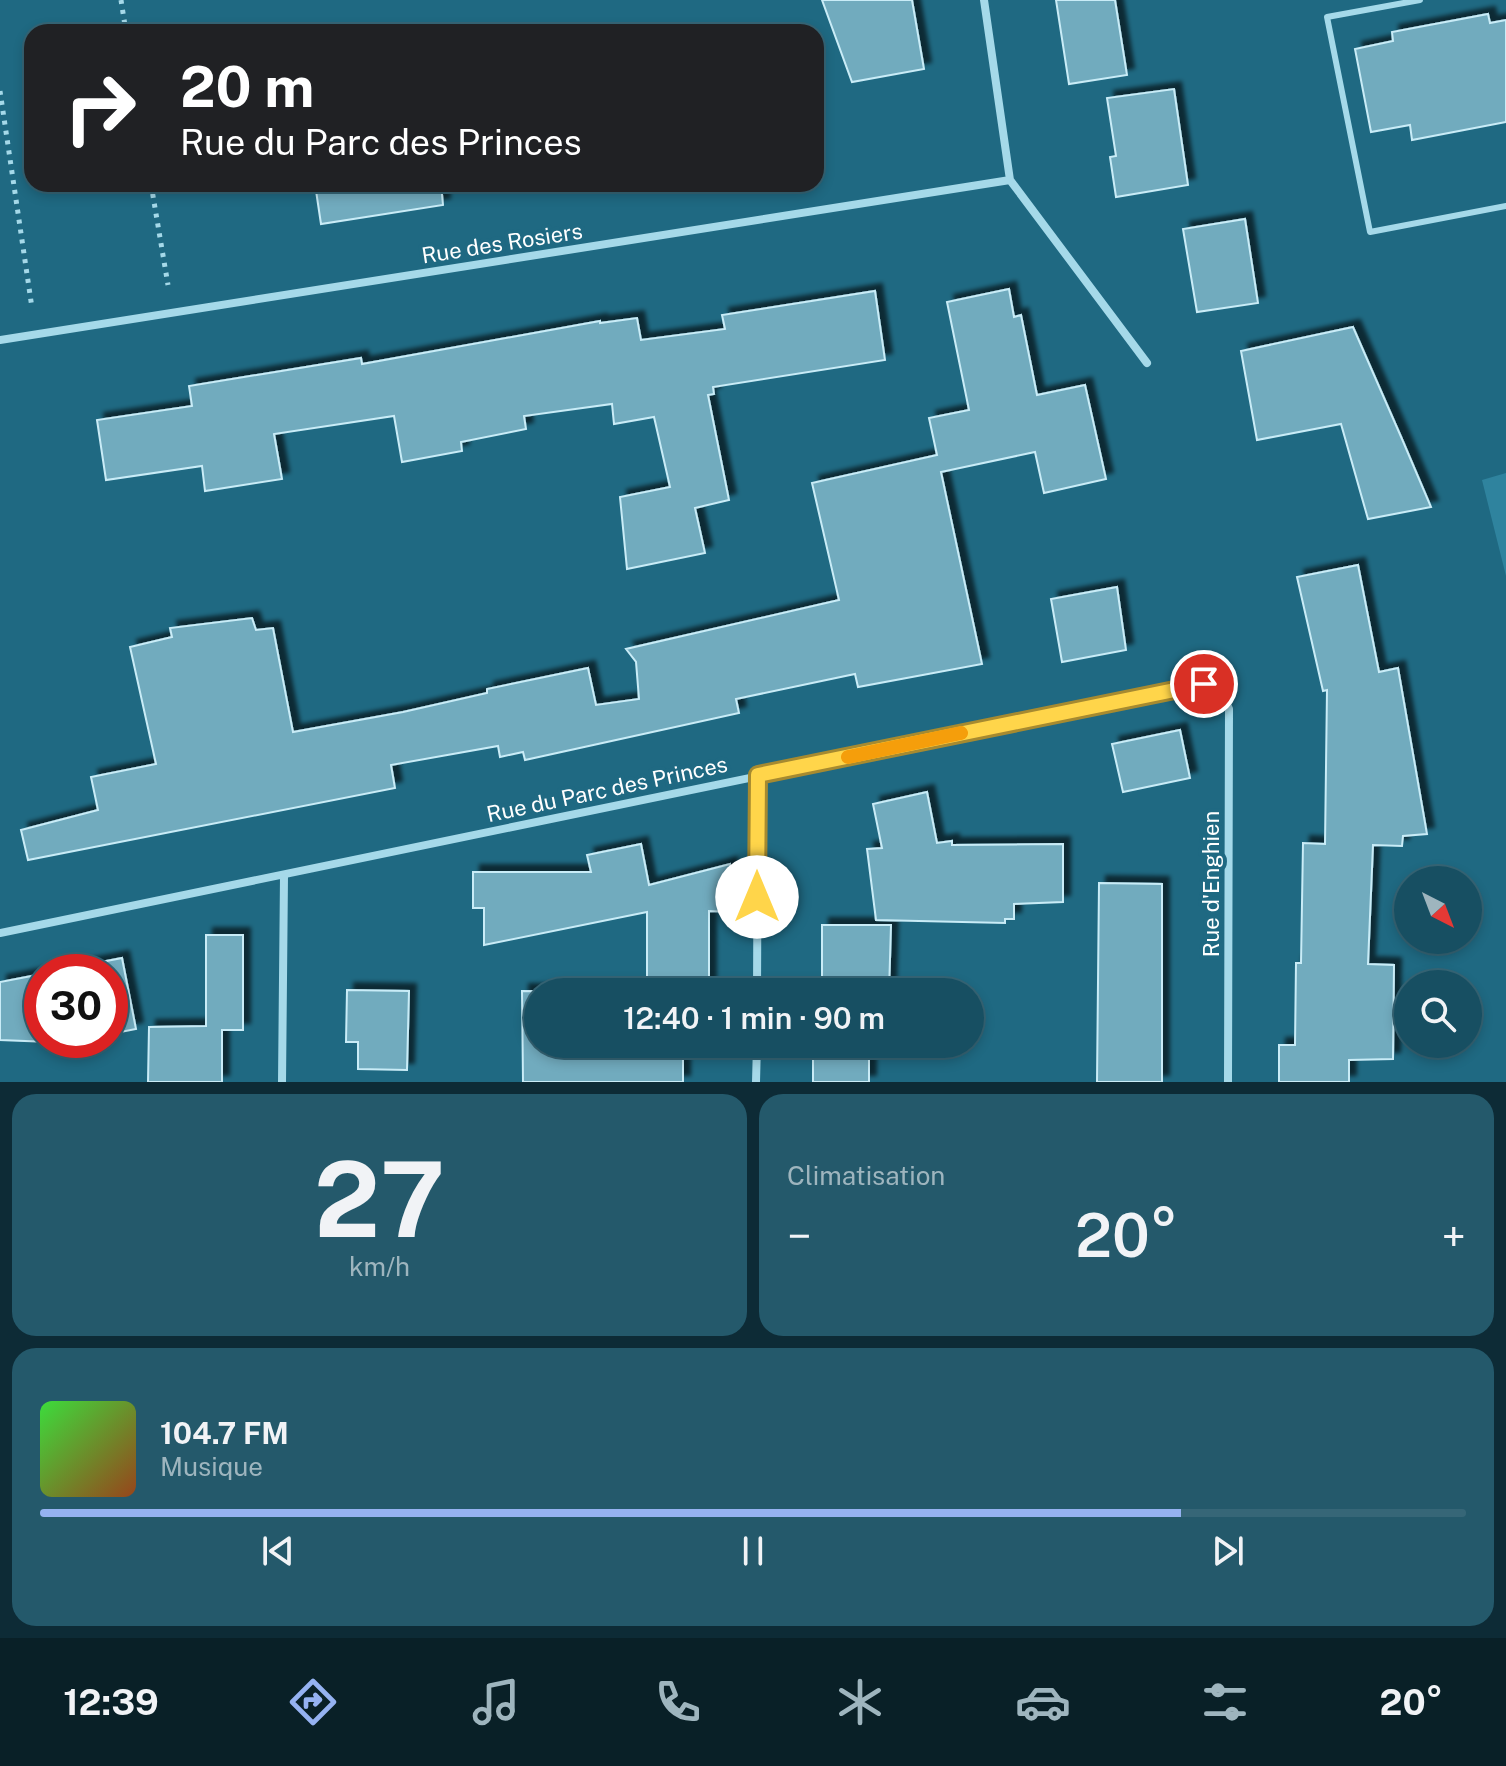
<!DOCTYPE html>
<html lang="fr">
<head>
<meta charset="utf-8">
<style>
	body { margin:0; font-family:"Public Sans",sans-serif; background:#24596b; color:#f1f3f6; height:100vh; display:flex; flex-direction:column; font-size:30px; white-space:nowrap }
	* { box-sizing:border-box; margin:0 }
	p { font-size:26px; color:#9eb5be }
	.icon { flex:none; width:44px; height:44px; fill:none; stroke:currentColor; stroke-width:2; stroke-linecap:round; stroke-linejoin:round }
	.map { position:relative; height:1082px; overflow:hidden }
	.sheet { display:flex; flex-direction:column; gap:12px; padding:12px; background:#0d2b36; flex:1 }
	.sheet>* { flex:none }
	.guide { position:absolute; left:24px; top:24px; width:800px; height:168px; border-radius:24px; box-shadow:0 4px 12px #0003,0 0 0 2px #366677; background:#202124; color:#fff; overflow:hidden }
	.needle { width:52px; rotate:138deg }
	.buttons { position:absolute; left:1394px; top:866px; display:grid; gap:16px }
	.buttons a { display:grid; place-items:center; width:88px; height:88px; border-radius:50%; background:#174f62; box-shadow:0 4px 12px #0003,0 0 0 2px #366677; font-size:40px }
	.speed { position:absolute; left:24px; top:954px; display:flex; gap:16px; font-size:40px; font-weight:700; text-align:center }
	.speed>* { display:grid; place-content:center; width:104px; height:104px; border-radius:50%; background:#174f62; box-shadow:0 4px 12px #0003,0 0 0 2px #366677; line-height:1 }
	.speed .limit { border:12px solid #d22; background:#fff; color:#111 }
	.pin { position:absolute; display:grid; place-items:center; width:68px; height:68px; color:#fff; margin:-34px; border:4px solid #fff; border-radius:50%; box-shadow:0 2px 8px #0007 }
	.me { position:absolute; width:88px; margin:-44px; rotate:0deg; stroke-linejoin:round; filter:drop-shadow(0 0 6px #0008) }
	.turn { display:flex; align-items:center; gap:28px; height:168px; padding:0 24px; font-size:36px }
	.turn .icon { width:104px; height:104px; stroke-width:2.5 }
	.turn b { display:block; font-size:56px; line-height:68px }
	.big { font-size:60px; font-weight:600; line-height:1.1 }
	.sheet .tile { flex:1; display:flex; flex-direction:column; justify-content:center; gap:12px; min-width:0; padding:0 28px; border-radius:24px; background:#24596b }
	.sheet .dial { align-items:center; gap:0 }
	.dial b { font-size:104px; line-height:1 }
	.song { display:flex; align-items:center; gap:24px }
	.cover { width:96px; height:96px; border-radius:12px; background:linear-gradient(135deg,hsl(120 70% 55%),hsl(20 70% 35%)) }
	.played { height:8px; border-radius:4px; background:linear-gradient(90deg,#95b2f1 80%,#366677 80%) }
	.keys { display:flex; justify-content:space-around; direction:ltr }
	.heat { display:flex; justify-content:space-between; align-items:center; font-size:44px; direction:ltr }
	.sheet .tiles { flex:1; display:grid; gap:12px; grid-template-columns:1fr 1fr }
	.tile:last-child { grid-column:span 2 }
	.trip { position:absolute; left:524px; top:978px; width:460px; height:80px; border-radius:40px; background:#174f62; box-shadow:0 4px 12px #0003,0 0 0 2px #366677; font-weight:600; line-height:80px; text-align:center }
	.tab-bar { display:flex; height:128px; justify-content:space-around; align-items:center; background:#092027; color:#9eb5be }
	.tab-bar .icon { width:56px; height:56px }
	.tab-bar .current { color:#95b2f1 }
	.tab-bar b { font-size:36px; color:#f1f3f6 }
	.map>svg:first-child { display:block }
</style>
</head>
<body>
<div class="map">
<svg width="1506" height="1082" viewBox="0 0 1506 1082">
	<defs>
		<filter id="shadow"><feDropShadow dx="7" dy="-7" stdDeviation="2" flood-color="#0009"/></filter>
	</defs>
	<rect width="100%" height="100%" fill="#1f6982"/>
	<path fill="#2f839e" d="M 1506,473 L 1506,576 L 1482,480 Z"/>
	<path fill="#71abbe" stroke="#c9ecf7" stroke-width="2" filter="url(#shadow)" d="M 822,0 L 912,0 L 924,69 L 852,82 Z
		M 1056,0 L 1115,0 L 1127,75 L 1069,84 Z
		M 1488,14 L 1490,23 L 1506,20 L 1506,122 L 1412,140 L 1410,125 L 1371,132 L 1355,49 L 1393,41 L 1392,32 Z
		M 1174,89 L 1188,185 L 1116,197 L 1110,157 L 1116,156 L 1107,98 Z
		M 315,184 L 441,184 L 443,205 L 321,224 Z
		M 1245,219 L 1258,303 L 1197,312 L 1183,229 Z
		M 1009,289 L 1014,317 L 1021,315 L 1037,395 L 1085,385 L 1106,479 L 1044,493 L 1035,452 L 941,472 L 982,664 L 858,687 L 855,674 L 736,699 L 739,713 L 525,760 L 523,752 L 500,757 L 498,746 L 391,765 L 395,788 L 28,860 L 21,830 L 98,810 L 91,777 L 156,764 L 130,647 L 172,637 L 170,628 L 252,618 L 256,630 L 273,628 L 293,732 L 403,712 L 487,693 L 487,689 L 588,668 L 596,705 L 639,699 L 636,662 L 626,649 L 839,600 L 812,483 L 937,455 L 929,418 L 969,410 L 947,302 Z
		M 875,291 L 885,360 L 713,387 L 714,394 L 708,395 L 729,500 L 695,508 L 705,553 L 627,569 L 620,497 L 670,487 L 654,417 L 614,424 L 612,404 L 524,416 L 526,429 L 461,442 L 462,451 L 402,462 L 394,416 L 274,434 L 282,479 L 205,491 L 202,466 L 106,480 L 97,420 L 192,406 L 189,386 L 361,358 L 362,364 L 600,321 L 600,323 L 637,318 L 641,340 L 725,329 L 722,315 Z
		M 1353,327 L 1402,439 L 1431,507 L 1368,519 L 1341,424 L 1257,440 L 1241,351 Z
		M 1358,565 L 1379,672 L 1398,668 L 1427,834 L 1403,836 L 1402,846 L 1373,845 L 1368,964 L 1394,965 L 1393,1059 L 1349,1060 L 1349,1082 L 1279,1082 L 1279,1045 L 1295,1045 L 1296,963 L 1301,963 L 1303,843 L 1325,844 L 1327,690 L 1323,691 L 1297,577 Z
		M 1117,587 L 1126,650 L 1062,662 L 1051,599 Z
		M 1180,730 L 1190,778 L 1123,792 L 1112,744 Z
		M 927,792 L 937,843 L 952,841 L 952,845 L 1063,844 L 1063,902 L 1014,904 L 1014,919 L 1005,919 L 1005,923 L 876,920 L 867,849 L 882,848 L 873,804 Z
		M 641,844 L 649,885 L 730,864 L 730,912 L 709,911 L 709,992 L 538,992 L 538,1044 L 683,1044 L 683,1082 L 523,1082 L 522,991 L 647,992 L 647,912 L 484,945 L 484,908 L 473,908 L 473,872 L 591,872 L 587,855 Z
		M 1099,883 L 1162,884 L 1162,1082 L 1097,1082 Z
		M 822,925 L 891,925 L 889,992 L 822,992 Z
		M 206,935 L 243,935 L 243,1030 L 222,1030 L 222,1082 L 148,1082 L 149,1027 L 206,1026 Z
		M 122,958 L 136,1029 L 110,1034 L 110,972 L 50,972 Z
		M 42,974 L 42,1040 L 81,1040 L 51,1046 L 50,1042 L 0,1040 L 0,982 Z
		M 347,990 L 409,991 L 407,1070 L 358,1069 L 358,1042 L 346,1042 Z
		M 813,1044 L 869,1044 L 869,1082 L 813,1082 Z"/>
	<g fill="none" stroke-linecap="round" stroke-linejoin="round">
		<path stroke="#a5d9e9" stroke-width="5" stroke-dasharray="4 6" stroke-linecap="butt" d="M 121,0 L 126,32
			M 0,91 L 32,308
			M 151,184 L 168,285"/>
		<path stroke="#a5d9e9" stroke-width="6" d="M 1420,0 L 1327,17 L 1370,232 L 1506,206"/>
		<path stroke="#a5d9e9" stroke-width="8" d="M 984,0 L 1010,180 L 1147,363
			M 0,340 L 1010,180
			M 0,933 L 1204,684 L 1220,689 L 1229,709 L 1228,1082
			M 757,992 L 758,775
			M 282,1082 L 284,876
			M 756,1082 L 757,1044"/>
	</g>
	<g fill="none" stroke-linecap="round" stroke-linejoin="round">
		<g stroke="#a68a30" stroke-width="20">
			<path id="route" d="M 757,897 L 758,775 L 1204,684"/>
		</g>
		<use href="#route" stroke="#ffd54a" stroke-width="14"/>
		<path stroke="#f59e0b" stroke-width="14" d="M 848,757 L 961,733"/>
	</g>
	<g text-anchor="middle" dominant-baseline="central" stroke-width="8" stroke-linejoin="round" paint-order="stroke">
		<g font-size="22" fill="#fff" stroke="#1f6982">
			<text transform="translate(502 243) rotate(-9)">Rue des Rosiers</text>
			<text transform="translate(607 789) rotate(-12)">Rue du Parc des Princes</text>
			<text transform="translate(1211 884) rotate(-90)">Rue d'Enghien</text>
		</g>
	</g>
</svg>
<div class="buttons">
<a><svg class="needle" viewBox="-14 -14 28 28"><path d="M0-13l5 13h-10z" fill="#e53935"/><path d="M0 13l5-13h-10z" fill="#9eb5be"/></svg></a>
<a><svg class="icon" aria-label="search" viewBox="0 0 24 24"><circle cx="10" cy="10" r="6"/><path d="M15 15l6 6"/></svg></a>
</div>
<div class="speed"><div class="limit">30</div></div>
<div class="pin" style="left:1204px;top:684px;background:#d93025"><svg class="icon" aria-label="arrive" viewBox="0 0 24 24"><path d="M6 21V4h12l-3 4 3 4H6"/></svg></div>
<svg class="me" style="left:757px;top:897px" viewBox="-20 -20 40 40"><circle r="19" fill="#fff"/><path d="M0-13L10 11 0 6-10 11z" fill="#ffd54a"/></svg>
<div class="trip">12:40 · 1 min · 90 m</div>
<div class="guide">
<div class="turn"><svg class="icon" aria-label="right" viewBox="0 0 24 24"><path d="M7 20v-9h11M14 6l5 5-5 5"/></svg><div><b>20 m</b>Rue du Parc des Princes</div></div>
</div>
</div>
<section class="sheet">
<div class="tiles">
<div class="tile dial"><b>27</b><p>km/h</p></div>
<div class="tile"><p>Climatisation</p>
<div class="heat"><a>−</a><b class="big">20°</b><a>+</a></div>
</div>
<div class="tile">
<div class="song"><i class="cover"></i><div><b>104.7 FM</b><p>Musique</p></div></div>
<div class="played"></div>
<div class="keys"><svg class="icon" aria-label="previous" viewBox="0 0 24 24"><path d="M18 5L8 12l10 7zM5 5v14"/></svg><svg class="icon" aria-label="pause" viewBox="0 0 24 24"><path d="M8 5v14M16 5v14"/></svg><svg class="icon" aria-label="next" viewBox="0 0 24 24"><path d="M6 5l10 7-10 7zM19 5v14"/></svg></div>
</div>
</div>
</section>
<nav class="tab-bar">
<b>12:39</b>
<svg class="icon current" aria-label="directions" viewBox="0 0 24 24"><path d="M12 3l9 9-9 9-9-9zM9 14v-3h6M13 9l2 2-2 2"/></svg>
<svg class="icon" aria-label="music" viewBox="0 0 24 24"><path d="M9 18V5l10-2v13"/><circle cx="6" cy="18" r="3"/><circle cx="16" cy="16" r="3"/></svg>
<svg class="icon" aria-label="phone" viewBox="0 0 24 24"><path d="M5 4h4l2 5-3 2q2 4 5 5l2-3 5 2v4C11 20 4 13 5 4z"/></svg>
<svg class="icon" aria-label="climate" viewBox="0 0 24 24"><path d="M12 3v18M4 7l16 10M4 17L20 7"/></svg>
<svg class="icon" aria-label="car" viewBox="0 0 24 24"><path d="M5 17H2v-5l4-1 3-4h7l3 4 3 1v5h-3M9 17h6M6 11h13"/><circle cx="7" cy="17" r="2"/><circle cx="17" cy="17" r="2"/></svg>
<svg class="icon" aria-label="filters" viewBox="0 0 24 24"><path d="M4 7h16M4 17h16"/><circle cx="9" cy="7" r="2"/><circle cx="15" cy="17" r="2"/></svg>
<b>20°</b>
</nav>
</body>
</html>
